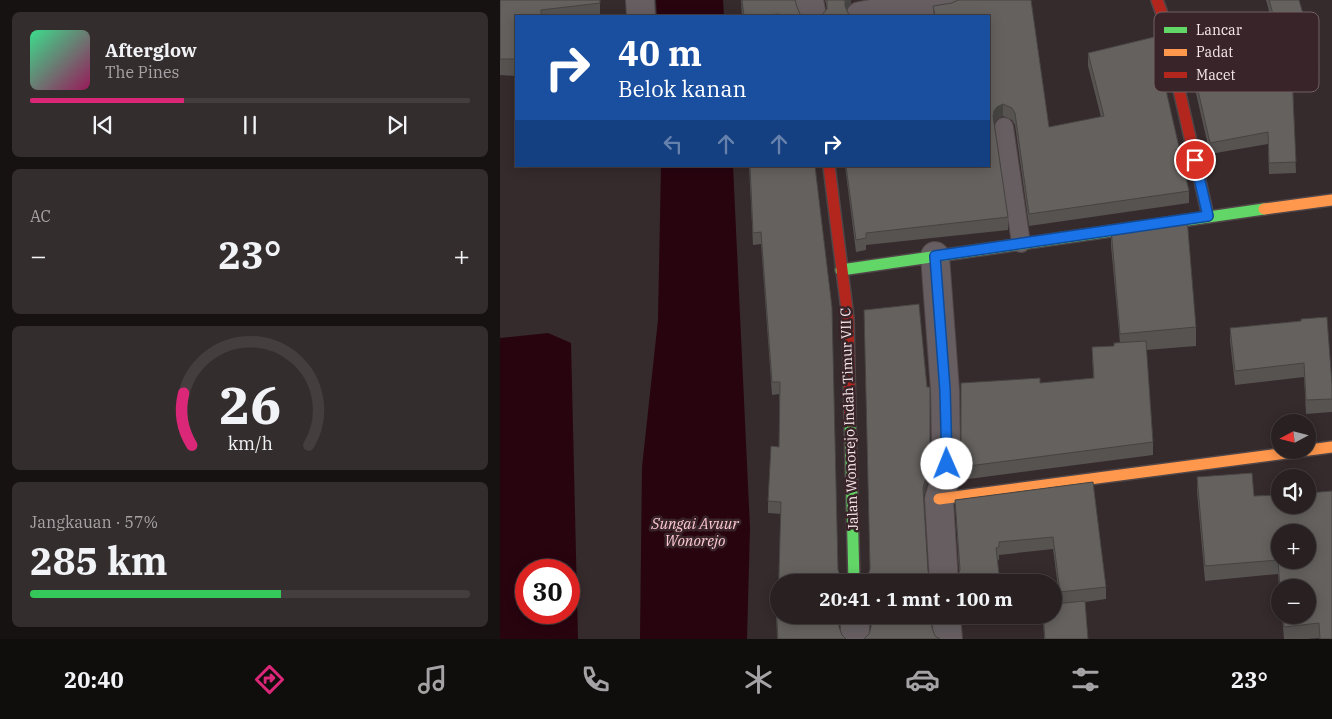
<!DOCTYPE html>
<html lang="id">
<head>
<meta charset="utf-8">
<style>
	body { margin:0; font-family:"IBM Plex Serif",serif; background:#342d2e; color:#f1f3f6; height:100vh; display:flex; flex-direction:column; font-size:19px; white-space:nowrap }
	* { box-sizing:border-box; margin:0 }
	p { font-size:16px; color:#a5a3a5 }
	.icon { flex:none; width:28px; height:28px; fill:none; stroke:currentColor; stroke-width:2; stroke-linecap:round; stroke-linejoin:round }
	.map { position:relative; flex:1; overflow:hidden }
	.drawer { display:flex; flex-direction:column; gap:12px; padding:12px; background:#161212; width:500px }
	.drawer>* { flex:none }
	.hud { position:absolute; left:15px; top:15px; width:475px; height:152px; border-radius:0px; box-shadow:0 2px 12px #0003,0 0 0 1px #443e3f; background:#1a4fa0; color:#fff; overflow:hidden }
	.needle { width:32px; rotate:263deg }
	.controls { position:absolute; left:771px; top:414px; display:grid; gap:10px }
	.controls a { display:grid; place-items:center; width:45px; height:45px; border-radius:50%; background:#282021; box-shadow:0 2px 12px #0003,0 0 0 1px #443e3f; font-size:25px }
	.speed { position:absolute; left:15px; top:559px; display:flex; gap:10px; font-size:25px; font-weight:700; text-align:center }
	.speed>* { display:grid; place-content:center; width:65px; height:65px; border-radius:50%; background:#282021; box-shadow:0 2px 12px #0003,0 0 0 1px #443e3f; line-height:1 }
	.speed .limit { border:8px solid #d22; background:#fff; color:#111 }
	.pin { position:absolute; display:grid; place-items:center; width:42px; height:42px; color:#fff; margin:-21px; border:2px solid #fff; border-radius:50%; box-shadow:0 1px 5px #0007 }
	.me { position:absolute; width:55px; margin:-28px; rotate:359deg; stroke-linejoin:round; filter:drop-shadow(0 0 4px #0008) }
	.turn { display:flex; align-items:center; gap:18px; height:105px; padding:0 20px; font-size:22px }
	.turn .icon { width:65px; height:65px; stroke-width:2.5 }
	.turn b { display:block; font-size:35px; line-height:42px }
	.lanes { display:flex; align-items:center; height:48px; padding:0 20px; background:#0003; justify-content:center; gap:25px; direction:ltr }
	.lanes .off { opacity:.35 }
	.big { font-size:38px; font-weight:800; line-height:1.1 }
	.drawer .tile { flex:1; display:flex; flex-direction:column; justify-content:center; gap:8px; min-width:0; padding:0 18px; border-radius:8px; background:#342d2e }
	.drawer .dial { align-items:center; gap:0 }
	.dial svg { height:130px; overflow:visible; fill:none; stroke:#443e3f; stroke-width:7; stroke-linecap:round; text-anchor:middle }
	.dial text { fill:#f1f3f6; stroke:none }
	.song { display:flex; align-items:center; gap:15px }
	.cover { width:60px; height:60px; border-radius:8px; background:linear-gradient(135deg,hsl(150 70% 55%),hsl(330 70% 35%)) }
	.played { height:5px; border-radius:2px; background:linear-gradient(90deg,#db2777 35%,#443e3f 35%) }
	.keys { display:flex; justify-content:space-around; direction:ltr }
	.heat { display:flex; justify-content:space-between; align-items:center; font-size:28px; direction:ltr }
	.charge { height:8px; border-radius:4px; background:linear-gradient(90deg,#34c759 57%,#443e3f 0) }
	.trip { position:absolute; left:270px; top:574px; width:292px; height:50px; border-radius:25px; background:#282021; box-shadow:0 2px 12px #0003,0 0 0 1px #443e3f; font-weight:800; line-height:50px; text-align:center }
	.tabs { display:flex; height:80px; justify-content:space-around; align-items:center; background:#100d0d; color:#a5a3a5 }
	.tabs .icon { width:35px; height:35px }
	.tabs .selected { color:#db2777 }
	.tabs b { font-size:22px; color:#f1f3f6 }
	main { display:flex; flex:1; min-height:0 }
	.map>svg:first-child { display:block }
</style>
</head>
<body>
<main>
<section class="drawer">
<div class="tile">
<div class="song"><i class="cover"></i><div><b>Afterglow</b><p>The Pines</p></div></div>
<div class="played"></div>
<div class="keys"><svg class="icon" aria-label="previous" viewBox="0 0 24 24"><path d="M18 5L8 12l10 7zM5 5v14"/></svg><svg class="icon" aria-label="pause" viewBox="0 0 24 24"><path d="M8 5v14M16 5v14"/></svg><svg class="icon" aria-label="next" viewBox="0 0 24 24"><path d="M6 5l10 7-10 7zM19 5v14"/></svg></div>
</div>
<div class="tile"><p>AC</p>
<div class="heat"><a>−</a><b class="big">23°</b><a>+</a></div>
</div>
<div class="tile dial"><svg viewBox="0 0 100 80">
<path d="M14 69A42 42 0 1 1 86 69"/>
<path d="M14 69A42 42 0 0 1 9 37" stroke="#db2777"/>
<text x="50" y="56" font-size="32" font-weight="700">26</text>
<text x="50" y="72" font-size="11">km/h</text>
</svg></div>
<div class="tile"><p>Jangkauan · 57%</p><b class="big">285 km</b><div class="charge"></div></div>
</section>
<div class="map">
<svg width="832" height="639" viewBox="0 0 832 639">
	<rect width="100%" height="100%" fill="#352a2c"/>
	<path fill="#28040f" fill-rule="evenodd" d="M 156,0 L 223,0 L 224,16 L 157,16 Z
		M 161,166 L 233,166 L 250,528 L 247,639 L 140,639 L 142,467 L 158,320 Z
		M 48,333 L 71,343 L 78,639 L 0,639 L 0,338 ZM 26,570 L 69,570 L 69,612 L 26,612 Z"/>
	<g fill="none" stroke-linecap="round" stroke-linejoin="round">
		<g stroke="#504648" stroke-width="20">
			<path id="lane" d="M 504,127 L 521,243"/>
		</g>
		<g stroke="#504648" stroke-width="30">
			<path id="street" d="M 140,0 L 141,16
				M 309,0 L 312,16
				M 360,16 L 449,0
				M 435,256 L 445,390 L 446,443 L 446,477 L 439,499 L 444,582
				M 355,615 L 355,639
				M 446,615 L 448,639"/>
		</g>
		<g stroke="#504648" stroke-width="14">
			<path id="fast" d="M 341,270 L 764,209
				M 350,421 L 354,582"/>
		</g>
		<g stroke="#504648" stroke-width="14">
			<path id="slow" d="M 764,209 L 832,200
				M 439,499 L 832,447"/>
		</g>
		<g stroke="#504648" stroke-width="14">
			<path id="jam" d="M 657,0 L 661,11 L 708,216
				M 329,166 L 348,318 L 350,421"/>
		</g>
		<use href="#lane" stroke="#665e60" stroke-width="18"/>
		<use href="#street" stroke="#665e60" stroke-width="28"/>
		<use href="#fast" stroke="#63d668" stroke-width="11"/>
		<use href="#slow" stroke="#ff974d" stroke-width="11"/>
		<use href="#jam" stroke="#b3261e" stroke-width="11"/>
	</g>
	<path fill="#565351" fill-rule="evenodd" d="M 0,0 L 100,3 L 100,16 L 16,16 L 16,76 L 0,75 Z
		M 241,0 L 295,0 L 297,7 L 300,14 L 304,16 L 242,16 Z
		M 325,0 L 351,0 L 351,4 L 346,10 L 322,15 L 327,9 Z
		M 458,0 L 531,0 L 549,127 L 601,117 L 588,66 L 588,53 L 654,37 L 689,191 L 689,203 L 529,226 L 515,125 L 512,120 L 503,116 L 497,119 L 494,123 L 508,217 L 508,230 L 366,245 L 366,250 L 356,252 L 345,166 L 489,166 L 489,16 L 433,16 L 433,6 L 452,3 Z
		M 766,0 L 799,0 L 819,78 L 793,86 L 796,173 L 769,174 L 768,144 L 710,154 L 689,63 L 689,51 L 772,22 Z
		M 249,166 L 315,166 L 279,582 L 339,627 L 342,635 L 346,639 L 277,639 L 276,606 L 278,606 L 281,514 L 268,513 L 268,501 L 279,447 L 279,394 L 272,395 L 261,244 L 253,245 Z
		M 611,228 L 696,327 L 696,346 L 646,350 L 653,442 L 653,455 L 461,480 L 461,383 L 540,383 L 593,378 L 592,347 L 614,346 L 620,343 L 611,246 Z
		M 801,321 L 832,384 L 832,412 L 806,414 L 804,377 L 735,385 L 730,341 L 730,328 Z
		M 752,473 L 754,496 L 780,495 L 780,505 L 808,505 L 808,493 L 832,491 L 832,639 L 819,639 L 819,638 L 808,639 L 784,639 L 782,615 L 808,615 L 808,588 L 780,588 L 780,598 L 778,574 L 705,581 L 697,492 L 697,477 ZM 780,532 L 808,532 L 808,560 L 780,560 Z
		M 593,482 L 606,587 L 606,599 L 585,602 L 588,639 L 544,639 L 543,615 L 554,615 L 560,603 L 553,549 L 499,555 L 499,560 L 458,576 L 459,572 L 455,500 Z
		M 461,615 L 493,615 L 462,618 Z"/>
	<path fill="#464442" d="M 345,0 L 351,0 L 351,4 L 346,10 L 345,6 Z
		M 819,67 L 819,78 L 792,86 L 792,75 Z
		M 503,104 L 503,116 L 497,119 L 494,124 L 493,129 L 494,111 L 497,107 Z
		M 430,462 L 430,475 L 423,500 L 423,488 Z"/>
	<path fill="#64615e" stroke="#464442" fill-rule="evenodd" d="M 0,0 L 100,0 L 100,3 L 41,10 L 41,16 L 16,16 L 16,59 L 0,59 Z
		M 242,0 L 295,0 L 297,7 L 300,14 L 304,16 L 279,16 L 279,14 L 255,16 L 244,16 Z
		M 327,0 L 345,0 L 345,6 L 348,13 L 352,16 L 321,16 L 322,15 L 327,9 Z
		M 458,0 L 531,0 L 549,127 L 604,116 L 588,53 L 654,37 L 689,191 L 529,214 L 515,113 L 512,108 L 503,104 L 497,107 L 494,111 L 493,116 L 508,217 L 366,233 L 366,238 L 356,240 L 346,166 L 489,166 L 489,16 L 435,16 L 433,6 L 452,3 Z
		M 769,0 L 799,0 L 819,67 L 792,75 L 796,162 L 769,163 L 768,132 L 710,143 L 689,51 L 775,21 Z
		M 250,166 L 315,166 L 332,307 L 338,570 L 341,578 L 346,582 L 279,582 L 279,615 L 339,615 L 339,627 L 342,635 L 346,639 L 278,639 L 276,606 L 278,606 L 281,502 L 268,501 L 271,446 L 279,447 L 280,382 L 272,382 L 261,232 L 253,233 Z
		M 687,217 L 696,327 L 620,334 L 611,228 Z
		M 419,304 L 427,387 L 430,387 L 430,462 L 423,488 L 428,571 L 431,578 L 436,582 L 362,582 L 367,578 L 370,569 L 364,310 Z
		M 827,317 L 832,384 L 832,399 L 806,400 L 804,363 L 735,371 L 730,328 L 801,321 L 801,319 Z
		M 646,341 L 653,442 L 461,467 L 461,383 L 540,378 L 540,383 L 594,378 L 592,347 L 614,346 L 614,343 Z
		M 752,473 L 754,496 L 780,495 L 780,505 L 808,505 L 808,493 L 832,491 L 832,639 L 820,639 L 819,623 L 784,627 L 783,615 L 808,615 L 808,588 L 780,588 L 778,560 L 705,566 L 697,477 ZM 780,532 L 808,532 L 808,560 L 780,560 Z
		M 593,482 L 606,587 L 560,592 L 553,537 L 499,542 L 499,547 L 496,548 L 500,582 L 453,582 L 458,576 L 460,569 L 455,500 Z
		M 585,601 L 588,639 L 545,639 L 543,615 L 554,615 L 554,604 Z
		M 371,615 L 431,615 L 432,628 L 435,636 L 440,639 L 364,639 L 369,634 L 371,627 Z"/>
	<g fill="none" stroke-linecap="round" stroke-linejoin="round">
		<g stroke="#114b97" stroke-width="12">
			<path id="route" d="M 447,464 L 445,390 L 435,256 L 708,216 L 695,160"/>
		</g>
		<use href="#route" stroke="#1a73e8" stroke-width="9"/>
	</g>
	<g text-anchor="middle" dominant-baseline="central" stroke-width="5" stroke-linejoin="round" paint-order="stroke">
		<g font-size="14" fill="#f7e8eb" stroke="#392529">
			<text transform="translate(349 419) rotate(-92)">Jalan Wonorejo Indah Timur VII C</text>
		</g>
		<g font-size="15" font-style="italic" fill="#fdc8d3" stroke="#392529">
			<text x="195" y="523">Sungai Avuur<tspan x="195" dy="17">Wonorejo</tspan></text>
		</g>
	</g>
	<rect x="654" y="12" width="165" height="80" rx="8" fill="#392529" stroke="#726063" stroke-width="1"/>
	<rect x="664" y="27" width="23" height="6" fill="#63d668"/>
	<rect x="664" y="49" width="23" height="7" fill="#ff974d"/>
	<rect x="664" y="72" width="23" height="6" fill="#b3261e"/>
	<g font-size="14" fill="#f7e8eb">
		<text x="696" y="35">Lancar</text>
		<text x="696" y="57">Padat</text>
		<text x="696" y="80">Macet</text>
	</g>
</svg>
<div class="controls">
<a><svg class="needle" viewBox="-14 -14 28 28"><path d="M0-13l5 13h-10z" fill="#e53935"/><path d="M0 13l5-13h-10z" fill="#a5a3a5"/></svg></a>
<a><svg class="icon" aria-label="sound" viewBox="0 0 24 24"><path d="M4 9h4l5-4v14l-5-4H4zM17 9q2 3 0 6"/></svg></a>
<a>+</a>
<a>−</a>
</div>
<div class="speed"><div class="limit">30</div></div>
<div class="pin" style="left:695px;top:160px;background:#d93025"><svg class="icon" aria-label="arrive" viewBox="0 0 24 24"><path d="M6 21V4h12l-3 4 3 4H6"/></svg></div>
<svg class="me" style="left:447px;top:464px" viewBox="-20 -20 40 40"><circle r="19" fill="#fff"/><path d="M0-13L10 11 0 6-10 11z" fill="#1a73e8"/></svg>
<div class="trip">20:41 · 1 mnt · 100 m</div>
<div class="hud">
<div class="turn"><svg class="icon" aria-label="right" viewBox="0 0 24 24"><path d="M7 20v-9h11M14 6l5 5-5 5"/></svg><div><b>40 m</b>Belok kanan</div></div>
<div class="lanes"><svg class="icon off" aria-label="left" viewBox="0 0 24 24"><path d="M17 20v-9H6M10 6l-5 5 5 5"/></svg><svg class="icon off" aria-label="ahead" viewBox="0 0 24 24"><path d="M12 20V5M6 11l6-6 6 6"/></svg><svg class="icon off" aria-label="ahead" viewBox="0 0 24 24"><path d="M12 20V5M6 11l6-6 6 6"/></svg><svg class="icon" aria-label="right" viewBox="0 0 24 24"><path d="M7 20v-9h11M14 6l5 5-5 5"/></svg></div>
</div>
</div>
</main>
<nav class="tabs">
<b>20:40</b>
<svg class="icon selected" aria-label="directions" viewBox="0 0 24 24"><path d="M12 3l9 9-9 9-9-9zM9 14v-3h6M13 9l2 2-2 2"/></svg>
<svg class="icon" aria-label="music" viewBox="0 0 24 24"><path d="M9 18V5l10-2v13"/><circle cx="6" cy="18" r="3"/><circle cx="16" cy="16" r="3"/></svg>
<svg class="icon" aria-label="phone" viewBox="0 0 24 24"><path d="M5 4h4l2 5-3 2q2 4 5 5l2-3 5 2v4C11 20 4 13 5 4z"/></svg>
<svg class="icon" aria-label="climate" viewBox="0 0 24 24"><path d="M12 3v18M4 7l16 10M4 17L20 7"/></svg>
<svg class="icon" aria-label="car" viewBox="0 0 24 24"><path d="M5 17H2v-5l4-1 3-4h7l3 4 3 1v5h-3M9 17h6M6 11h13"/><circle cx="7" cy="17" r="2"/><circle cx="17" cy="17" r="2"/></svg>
<svg class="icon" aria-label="filters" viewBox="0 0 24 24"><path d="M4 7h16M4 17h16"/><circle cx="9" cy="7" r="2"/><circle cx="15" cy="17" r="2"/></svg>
<b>23°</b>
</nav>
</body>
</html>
